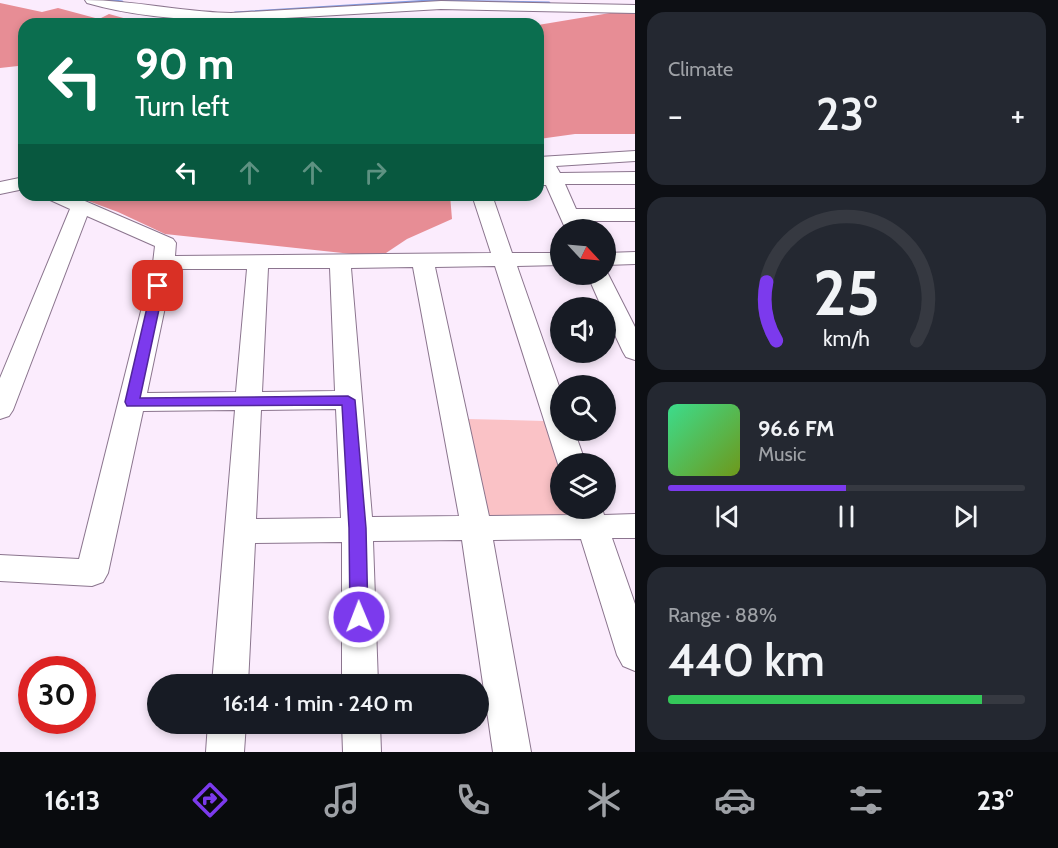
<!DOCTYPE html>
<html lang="en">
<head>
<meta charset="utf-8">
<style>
	body { margin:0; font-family:Cabin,sans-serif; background:#242831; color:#f1f3f6; height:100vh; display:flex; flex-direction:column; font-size:22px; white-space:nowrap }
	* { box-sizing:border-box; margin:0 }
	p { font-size:20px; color:#9ea1a6 }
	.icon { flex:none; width:33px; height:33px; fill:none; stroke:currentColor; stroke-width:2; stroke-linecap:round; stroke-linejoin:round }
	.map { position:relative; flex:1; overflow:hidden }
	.drawer { display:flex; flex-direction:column; gap:12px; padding:12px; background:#0d0f14; width:423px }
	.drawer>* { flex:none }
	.hud { position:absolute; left:18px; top:18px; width:526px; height:183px; border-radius:18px; box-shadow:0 3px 9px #0003; background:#0b6e4f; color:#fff; overflow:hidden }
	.needle { width:39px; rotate:116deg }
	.tools { position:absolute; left:550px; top:219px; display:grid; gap:12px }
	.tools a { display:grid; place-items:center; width:66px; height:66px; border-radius:50%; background:#171b24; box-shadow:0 3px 9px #0003; font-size:30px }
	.speed { position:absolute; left:18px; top:656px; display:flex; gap:12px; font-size:30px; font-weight:700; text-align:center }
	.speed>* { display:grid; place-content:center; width:78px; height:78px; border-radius:50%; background:#171b24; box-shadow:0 3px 9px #0003; line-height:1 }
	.speed .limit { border:9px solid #d22; background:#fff; color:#111 }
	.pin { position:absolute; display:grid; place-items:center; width:51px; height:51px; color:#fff; margin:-26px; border-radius:12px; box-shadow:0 3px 9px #0006 }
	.me { position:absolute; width:66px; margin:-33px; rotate:359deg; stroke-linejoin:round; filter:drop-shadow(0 0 4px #0008) }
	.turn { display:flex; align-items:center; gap:21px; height:126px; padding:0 18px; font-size:27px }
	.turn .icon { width:78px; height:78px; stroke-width:2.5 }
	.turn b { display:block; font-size:42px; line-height:51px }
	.lanes { display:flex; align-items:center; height:57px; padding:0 18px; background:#0003; justify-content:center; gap:30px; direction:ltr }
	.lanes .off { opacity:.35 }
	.big { font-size:45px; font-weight:600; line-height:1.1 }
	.drawer .widget { flex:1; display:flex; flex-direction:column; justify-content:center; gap:9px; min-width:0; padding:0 21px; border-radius:18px; background:#242831 }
	.drawer .dial { align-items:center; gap:0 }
	.dial svg { height:156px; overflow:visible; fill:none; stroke:#363941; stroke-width:7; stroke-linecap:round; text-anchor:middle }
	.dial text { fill:#f1f3f6; stroke:none }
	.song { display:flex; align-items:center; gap:18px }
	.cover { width:72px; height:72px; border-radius:9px; background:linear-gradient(135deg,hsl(150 70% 55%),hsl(80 70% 35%)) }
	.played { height:6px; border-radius:3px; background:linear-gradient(90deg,#7c3aed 50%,#363941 50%) }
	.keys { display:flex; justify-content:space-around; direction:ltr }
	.heat { display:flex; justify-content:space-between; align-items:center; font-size:33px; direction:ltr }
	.charge { height:9px; border-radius:4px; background:linear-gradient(90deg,#34c759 88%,#363941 0) }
	.trip { position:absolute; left:147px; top:674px; width:342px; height:60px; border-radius:30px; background:#171b24; box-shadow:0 3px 9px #0003; font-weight:600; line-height:60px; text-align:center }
	.tabs { display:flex; height:96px; justify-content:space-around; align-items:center; background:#090b0e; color:#9ea1a6 }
	.tabs .icon { width:42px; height:42px }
	.tabs .active { color:#7c3aed }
	.tabs b { font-size:27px; color:#f1f3f6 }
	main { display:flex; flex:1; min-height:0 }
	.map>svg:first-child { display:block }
</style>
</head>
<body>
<main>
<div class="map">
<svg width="635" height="752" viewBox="0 0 635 752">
	<rect width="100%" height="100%" fill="#fbecfd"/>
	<path fill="#fac2c6" d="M 467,419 L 544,421 L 561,475 L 561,508 L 570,509 L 565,515 L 492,517 L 484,511 Z"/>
	<path fill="#e78d95" d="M 0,3 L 42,12 L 58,8 L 99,19 L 109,14 L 145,24 L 24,24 L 24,68 L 18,66 L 0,68 Z
		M 622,11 L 635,12 L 635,134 L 575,134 L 539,139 L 538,25 Z
		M 72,195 L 450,195 L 452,219 L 407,239 L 380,257 L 165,234 L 118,212 Z"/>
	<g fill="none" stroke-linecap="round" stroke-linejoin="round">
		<path stroke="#829ce4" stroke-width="3" d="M 107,0 L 122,2
			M 235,13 L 430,1 L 549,3"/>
		<g stroke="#8b758e" stroke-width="2">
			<path id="minor" d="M 85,0 C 133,0 182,12 231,13 L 441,1 L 635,5 L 635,13 L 441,9 L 231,21 C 183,20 132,16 87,3 Z
				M 635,151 L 635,161 L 556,166 L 560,173 L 635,172 L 635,184 L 565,184 L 576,209 L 635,209 L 635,221 L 582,221 L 586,230 L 566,230 L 546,185 L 538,185 L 538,173 L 541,173 L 539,157 Z
				M 24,177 L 24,189 L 0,194 L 0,182 Z
				M 45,195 L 71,195 L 173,239 L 176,243 L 175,256 L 491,253 L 472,195 L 492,195 L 512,253 L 561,253 L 561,265 L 517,266 L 561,392 L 561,430 L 574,430 L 586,464 L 561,464 L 561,470 L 558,464 L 495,266 L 435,267 L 489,516 L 574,515 L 572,508 L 602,508 L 604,515 L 635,514 L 635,538 L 612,538 L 635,604 L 635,671 L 623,666 L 617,655 L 581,539 L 493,540 L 531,752 L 493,752 L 462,540 L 373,541 L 378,684 L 342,684 L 342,542 L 255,543 L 248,684 L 212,684 L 235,410 L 143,411 L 108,573 L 103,582 L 92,586 L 0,581 L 0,555 L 79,559 L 153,263 L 155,246 L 87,216 L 13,410 L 9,416 L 0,419 L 0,378 L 70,209 L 48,199 ZM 413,267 L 459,516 L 372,517 L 351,268 ZM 268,268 L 330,268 L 335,391 L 262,392 ZM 173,269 L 247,269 L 236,392 L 147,393 ZM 336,409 L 341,518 L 256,519 L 261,410 Z
				M 635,252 L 635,264 L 606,265 L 606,253 Z
				M 606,270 L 635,327 L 635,360 L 626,357 L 623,352 L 606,316 L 606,308 L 602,308 L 587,274 L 606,274 Z
				M 208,723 L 246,723 L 244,752 L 206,752 Z
				M 342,723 L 380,723 L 381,752 L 343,752 Z"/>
		</g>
		<use href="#minor" fill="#fff" fill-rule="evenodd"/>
	</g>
	<path fill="#7c3aed" stroke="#51269a" stroke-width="1.5" d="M 158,282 L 164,286 L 140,398 L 348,396 L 355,400 L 366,528 L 368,617 L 365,623 L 359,625 L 353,623 L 350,617 L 349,528 L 342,405 L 127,406 L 125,402 L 152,286 Z"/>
</svg>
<div class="tools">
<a><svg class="needle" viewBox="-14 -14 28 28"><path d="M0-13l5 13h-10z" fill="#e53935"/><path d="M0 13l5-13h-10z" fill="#9ea1a6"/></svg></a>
<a><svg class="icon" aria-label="sound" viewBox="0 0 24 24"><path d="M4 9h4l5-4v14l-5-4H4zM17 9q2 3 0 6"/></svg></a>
<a><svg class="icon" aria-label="search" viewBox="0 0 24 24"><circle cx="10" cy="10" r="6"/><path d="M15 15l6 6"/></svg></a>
<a><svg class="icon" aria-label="layers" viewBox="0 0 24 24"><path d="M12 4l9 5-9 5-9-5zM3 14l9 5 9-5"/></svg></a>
</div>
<div class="speed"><div class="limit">30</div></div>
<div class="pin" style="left:158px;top:286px;background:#d93025"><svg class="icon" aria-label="arrive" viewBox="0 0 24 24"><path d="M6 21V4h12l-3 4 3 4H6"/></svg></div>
<svg class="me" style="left:359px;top:617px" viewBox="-20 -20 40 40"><circle r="17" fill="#7c3aed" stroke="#fff" stroke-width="3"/><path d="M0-11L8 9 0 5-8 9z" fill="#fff"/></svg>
<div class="trip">16:14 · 1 min · 240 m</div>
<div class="hud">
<div class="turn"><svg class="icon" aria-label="left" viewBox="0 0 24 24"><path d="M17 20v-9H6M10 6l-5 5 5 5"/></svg><div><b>90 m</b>Turn left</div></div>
<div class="lanes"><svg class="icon" aria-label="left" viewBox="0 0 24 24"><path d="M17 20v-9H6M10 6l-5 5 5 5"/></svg><svg class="icon off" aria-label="ahead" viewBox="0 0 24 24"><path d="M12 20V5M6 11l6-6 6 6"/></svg><svg class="icon off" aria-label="ahead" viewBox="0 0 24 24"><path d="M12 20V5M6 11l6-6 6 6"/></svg><svg class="icon off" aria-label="right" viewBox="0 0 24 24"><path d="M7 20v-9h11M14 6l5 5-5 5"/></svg></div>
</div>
</div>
<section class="drawer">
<div class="widget"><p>Climate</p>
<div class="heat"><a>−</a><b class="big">23°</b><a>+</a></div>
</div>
<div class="widget dial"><svg viewBox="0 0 100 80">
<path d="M14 69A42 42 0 1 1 86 69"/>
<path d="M14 69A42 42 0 0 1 9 39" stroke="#7c3aed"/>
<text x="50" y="56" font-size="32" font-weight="700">25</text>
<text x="50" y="72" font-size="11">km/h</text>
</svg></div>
<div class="widget">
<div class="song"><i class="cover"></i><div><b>96.6 FM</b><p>Music</p></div></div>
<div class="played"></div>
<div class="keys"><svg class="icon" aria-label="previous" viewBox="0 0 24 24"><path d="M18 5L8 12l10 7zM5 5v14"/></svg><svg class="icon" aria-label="pause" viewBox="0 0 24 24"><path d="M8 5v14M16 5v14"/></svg><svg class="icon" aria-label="next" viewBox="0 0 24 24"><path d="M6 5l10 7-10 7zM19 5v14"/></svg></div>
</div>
<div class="widget"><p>Range · 88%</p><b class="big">440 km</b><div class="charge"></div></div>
</section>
</main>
<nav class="tabs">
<b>16:13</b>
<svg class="icon active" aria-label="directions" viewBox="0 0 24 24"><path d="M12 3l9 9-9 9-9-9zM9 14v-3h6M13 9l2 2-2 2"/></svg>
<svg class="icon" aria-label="music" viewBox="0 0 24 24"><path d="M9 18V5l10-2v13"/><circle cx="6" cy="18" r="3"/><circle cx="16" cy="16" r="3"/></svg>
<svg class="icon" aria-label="phone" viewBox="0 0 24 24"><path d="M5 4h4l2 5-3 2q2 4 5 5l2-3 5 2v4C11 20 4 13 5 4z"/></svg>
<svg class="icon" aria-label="climate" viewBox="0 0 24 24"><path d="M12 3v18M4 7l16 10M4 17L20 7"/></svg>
<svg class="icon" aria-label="car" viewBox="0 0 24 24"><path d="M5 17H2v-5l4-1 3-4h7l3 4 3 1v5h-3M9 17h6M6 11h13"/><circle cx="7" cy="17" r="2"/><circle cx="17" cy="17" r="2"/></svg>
<svg class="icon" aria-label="filters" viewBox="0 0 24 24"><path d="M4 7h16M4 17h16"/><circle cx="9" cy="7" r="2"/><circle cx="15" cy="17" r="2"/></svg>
<b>23°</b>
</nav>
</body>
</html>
